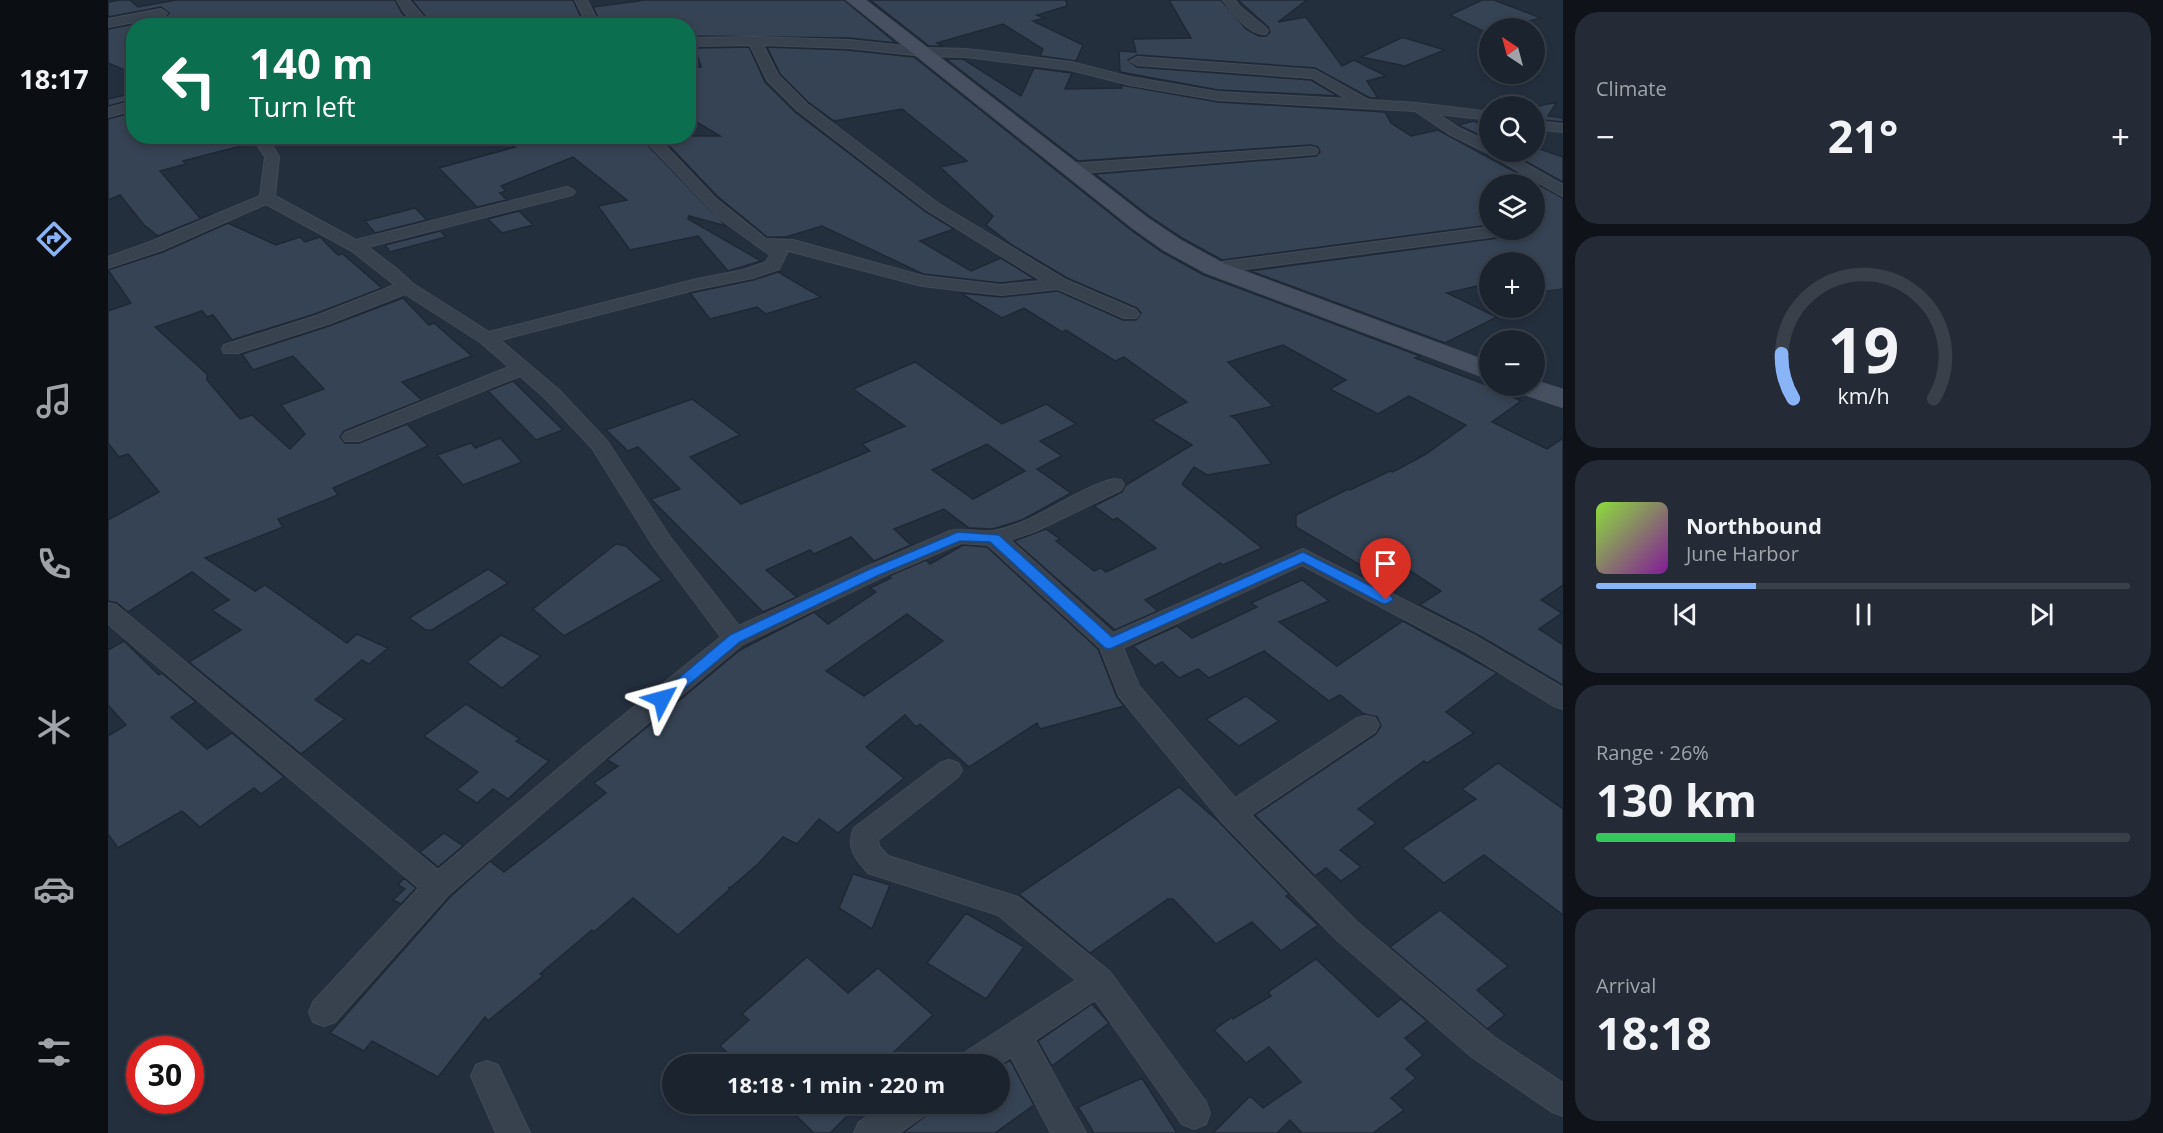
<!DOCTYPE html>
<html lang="en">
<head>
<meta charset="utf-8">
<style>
	body { margin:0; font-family:"Open Sans",sans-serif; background:#242b36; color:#f1f3f6; height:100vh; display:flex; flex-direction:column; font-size:22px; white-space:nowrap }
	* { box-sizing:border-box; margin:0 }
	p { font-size:20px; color:#a0a4aa }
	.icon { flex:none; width:33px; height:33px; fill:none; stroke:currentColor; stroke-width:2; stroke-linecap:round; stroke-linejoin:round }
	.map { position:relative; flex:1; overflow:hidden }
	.panel { display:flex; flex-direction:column; gap:12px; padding:12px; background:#0f1319; width:600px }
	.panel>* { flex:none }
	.top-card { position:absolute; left:18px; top:18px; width:570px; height:126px; border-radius:24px; box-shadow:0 3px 9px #0003,0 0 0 2px #39404a; background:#0b6e4f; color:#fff; overflow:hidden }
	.needle { width:39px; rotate:324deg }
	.buttons { position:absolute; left:1371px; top:18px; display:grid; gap:12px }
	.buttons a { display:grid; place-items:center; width:66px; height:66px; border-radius:50%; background:#1b232e; box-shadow:0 3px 9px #0003,0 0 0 2px #39404a; font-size:30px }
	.speed { position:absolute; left:18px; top:1036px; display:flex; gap:12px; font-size:30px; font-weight:700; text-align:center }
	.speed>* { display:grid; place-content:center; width:78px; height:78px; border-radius:50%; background:#1b232e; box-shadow:0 3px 9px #0003,0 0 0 2px #39404a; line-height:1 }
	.speed .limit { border:9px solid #d22; background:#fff; color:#111 }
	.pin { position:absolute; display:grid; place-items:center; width:51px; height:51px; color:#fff; margin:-62px -26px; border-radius:50% 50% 50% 0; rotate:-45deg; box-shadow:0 0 6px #0007 }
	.pin .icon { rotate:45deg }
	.me { position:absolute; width:66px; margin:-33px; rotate:51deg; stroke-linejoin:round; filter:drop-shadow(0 0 4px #0008) }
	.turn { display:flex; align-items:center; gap:21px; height:126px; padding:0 24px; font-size:27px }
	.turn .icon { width:78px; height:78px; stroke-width:2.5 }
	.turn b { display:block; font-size:42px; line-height:51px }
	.big { font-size:45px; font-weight:700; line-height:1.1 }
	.panel .widget { flex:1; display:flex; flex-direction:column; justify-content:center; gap:9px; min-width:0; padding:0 21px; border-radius:24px; background:#242b36 }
	.panel .dial { align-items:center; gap:0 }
	.dial svg { height:156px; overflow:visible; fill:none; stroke:#39404a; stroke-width:7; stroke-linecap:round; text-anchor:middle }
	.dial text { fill:#f1f3f6; stroke:none }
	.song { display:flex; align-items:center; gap:18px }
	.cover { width:72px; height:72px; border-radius:9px; background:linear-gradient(135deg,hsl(90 70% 55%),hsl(290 70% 35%)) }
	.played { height:6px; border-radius:3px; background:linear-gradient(90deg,#8ab4f8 30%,#39404a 30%) }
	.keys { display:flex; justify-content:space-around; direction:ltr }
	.heat { display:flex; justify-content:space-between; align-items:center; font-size:33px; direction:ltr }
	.charge { height:9px; border-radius:4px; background:linear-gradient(90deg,#34c759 26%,#39404a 0) }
	.trip { position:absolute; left:554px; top:1054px; width:348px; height:60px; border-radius:30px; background:#1b232e; box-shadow:0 3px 9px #0003,0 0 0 2px #39404a; font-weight:700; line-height:60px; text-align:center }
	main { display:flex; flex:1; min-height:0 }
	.tabs { display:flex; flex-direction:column; width:108px; justify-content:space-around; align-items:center; background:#0b0e12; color:#a0a4aa }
	.tabs .icon { width:42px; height:42px }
	.tabs .selected { color:#8ab4f8 }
	.tabs b { font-size:27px; color:#f1f3f6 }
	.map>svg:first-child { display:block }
</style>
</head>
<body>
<main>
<nav class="tabs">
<b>18:17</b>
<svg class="icon selected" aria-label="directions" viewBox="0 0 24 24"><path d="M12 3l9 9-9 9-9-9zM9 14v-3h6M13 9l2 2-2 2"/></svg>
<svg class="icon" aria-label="music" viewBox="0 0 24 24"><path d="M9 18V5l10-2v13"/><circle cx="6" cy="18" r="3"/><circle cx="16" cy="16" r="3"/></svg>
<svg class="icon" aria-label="phone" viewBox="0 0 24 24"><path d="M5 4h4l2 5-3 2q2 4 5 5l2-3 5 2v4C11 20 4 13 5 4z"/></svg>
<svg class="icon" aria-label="climate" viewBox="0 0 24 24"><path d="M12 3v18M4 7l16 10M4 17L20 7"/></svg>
<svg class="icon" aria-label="car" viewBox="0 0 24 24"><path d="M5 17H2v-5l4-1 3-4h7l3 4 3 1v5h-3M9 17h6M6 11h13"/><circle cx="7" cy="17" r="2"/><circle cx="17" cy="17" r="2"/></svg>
<svg class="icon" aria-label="filters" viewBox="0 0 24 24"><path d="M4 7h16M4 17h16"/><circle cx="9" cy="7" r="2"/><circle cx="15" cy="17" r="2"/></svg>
</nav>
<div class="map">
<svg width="1455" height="1133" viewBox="0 0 1455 1133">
	<rect width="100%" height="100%" fill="#242f3e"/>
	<path fill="#364354" stroke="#1f2835" stroke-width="1.5" fill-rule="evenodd" d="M 12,0 L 22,0 L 30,7 L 68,0 L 287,0 L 294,13 L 306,26 L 26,26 L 26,74 L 0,63 L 0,29 L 57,18 L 61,13 L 53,7 L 0,17 L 0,2 Z
		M 304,0 L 465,0 L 477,26 L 325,26 Z
		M 538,0 L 736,0 L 788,43 L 740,38 L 583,36 L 580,26 L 494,26 L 485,7 Z
		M 762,0 L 958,0 L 959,6 L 929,15 L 937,18 L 925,21 L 975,45 L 968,61 L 932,56 L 935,49 L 895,24 L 829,43 L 835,46 L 821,46 Z
		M 1061,0 L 1113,0 L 1138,29 L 1151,36 L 1158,36 L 1162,32 L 1160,27 L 1130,0 L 1199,0 L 1170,22 L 1198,17 L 1234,66 L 1246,60 L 1278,76 L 1259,81 L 1270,98 L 1262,98 L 1207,68 L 1029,55 L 1020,60 L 1029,67 L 1203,80 L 1230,96 L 1110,90 L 1012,72 L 1011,51 L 1028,52 L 1025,39 L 1083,38 Z
		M 1374,0 L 1386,0 L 1433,18 L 1391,28 L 1382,28 L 1382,31 L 1377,32 L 1342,15 Z
		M 1293,38 L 1297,38 L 1337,50 L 1297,66 L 1253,57 Z
		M 641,47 L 657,82 L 687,112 L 818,212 L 846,229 L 812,241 L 863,271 L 893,258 L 927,279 L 893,283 L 815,274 L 714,226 L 678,237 L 659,237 L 609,196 L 552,136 L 612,136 L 580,117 L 580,69 L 593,67 L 587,48 Z
		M 659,47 L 740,50 L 806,57 L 1023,230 L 1054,252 L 1096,275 L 1312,356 L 1307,358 L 1392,390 L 1413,401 L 1384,422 L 1439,449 L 1455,438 L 1455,585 L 1433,600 L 1454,613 L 1431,629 L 1455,645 L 1455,685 L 1370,635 L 1312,605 L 1333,591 L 1286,560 L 1264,572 L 1188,527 L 1188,515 L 1240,489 L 1242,490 L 1282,471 L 1285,472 L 1318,454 L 1358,425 L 1301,396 L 1270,414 L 1222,389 L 1238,380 L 1175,345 L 1120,362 L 1165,406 L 1123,416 L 1128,419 L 1164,464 L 1099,475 L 1086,467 L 1074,484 L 1154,548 L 1115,565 L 1112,563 L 1037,600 L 1050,611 L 1007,630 L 906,541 L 938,529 L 952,539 L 948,541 L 986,571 L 993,568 L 998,572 L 1048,548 L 1009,518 L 1005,520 L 986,506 L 1014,492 L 1018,485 L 1084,445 L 1044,420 L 1079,402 L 1016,357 L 1007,361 L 958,330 L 954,332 L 916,308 L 894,318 L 852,293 L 893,297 L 950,291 L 1015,320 L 1028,320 L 1033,313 L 1029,308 L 959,278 L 904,245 L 878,225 L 885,216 L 832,167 L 859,161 L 794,109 L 726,121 L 700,102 L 672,74 Z
		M 838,59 L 855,59 L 913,96 L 926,68 L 964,73 L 957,89 L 1014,88 L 1013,85 L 1110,102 L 1277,112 L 1283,123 L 1303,136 L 1330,130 L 1455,198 L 1455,289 L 1426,293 L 1426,262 L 1382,262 L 1382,283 L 1339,293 L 1389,317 L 1337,343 L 1142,271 L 1397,237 L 1407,230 L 1426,230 L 1426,184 L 1382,184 L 1382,225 L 1114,260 L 1074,238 L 1041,216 L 987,174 L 1208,156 L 1212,152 L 1210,147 L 1203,145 L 970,161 Z
		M 26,93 L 26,99 L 0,106 L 0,99 Z
		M 1449,102 L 1440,116 L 1455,118 L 1455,122 L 1426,119 L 1426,107 Z
		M 26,112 L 26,136 L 140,136 L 141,144 L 75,161 L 78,164 L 52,171 L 92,218 L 104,214 L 50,236 L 36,225 L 12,195 L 0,200 L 0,119 Z
		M 1366,121 L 1382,129 L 1382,140 L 1350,125 Z
		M 386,136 L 531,136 L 618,226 L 581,216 L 580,219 L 653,261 L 620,271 L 590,236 L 522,250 L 490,206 L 519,200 L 465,157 L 393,186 L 398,191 L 392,193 L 399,200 L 369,207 L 331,168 L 407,147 Z
		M 1426,147 L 1455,157 L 1455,182 L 1401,152 L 1426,152 Z
		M 307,208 L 319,220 L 267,233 L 257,221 Z
		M 411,211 L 425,225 L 394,233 L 380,219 Z
		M 120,223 L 168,245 L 192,237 L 197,242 L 212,237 L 230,255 L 235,254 L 274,288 L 207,314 L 124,340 L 105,315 L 99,317 L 94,311 L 47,327 L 99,374 L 99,380 L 132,419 L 144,415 L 182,449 L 197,434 L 173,405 L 216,389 L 185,356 L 145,370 L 134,354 L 221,326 L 295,298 L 321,325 L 326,323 L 364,356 L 294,382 L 314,400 L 236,431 L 232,437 L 237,443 L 251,443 L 299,424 L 320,446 L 225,488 L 230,495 L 170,519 L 175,527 L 97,558 L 147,591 L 157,585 L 239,643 L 249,634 L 280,648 L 261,664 L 254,660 L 207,700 L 237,719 L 193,754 L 81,662 L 133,630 L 104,610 L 121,600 L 84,572 L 20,612 L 9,603 L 0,601 L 0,520 L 51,492 L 20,454 L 11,457 L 0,443 L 0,311 L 23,303 L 0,270 L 55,252 Z
		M 332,231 L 338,237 L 282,252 L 277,245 Z
		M 670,272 L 713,297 L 658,314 L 649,307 L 602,319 L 582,293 L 645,280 Z
		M 807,362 L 894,424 L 938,404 L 968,424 L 932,441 L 954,456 L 929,469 L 963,493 L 914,520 L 885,529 L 861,528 L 836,509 L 786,529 L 803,545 L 766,561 L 743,537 L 706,554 L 702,550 L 658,570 L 689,597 L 655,612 L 543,499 L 572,489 L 530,447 L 520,451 L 498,430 L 584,399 L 632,435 L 582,457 L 633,504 L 762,451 L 754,444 L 797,426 L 745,389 ZM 879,444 L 917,471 L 865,499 L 824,470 Z
		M 405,381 L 455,430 L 428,440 L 380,391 Z
		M 392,438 L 414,462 L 355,485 L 329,455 L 363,443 L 367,448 Z
		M 508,544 L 518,546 L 554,580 L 456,636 L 425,609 Z
		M 855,545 L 879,547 L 990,649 L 1009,697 L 1016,706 L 932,729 L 929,723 L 861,767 L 812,724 L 808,727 L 797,715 L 758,747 L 796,778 L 730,833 L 711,819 L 689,844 L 675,837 L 650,864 L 622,888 L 620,887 L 622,889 L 570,935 L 525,898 L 486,932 L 484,930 L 432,974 L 435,976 L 380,1021 L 377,1017 L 330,1077 L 264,1041 L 256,1051 L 222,1033 L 342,897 L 382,861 L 396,872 L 498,793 L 486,783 L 510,766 L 499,760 L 632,650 L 706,612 L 720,624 L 768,592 L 762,588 L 783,578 L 781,576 L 818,560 L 822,564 ZM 799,614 L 835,641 L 756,696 L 718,671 Z
		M 380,569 L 400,583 L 324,630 L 318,630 L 301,618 Z
		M 1194,580 L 1221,601 L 1171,622 L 1229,666 L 1295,621 L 1389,673 L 1338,712 L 1366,733 L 1319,763 L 1316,761 L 1250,809 L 1268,823 L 1232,850 L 1253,867 L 1233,881 L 1218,868 L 1207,876 L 1147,815 L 1268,734 L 1273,726 L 1269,717 L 1256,714 L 1232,695 L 1221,701 L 1156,651 L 1101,678 L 1090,669 L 1071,678 L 1054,662 L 1047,666 L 1025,646 L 1069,626 L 1084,638 L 1149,607 L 1143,603 Z
		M 393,635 L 433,656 L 394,688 L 359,662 Z
		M 16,641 L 51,675 L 54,673 L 88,702 L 63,717 L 99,749 L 124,733 L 176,777 L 153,794 L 146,788 L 92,827 L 74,811 L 10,848 L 0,834 L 0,736 L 18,725 L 0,705 L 0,650 Z
		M 1138,696 L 1171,721 L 1131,746 L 1098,719 Z
		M 358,704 L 412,739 L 408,741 L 441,761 L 400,799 L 385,789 L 369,803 L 349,790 L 370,772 L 316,736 Z
		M 1390,763 L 1455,809 L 1455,915 L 1376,855 L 1336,883 L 1294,848 L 1368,799 L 1354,789 Z
		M 1071,787 L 1110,821 L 1181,894 L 1178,896 L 1210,925 L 1173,951 L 1144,922 L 1108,944 L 1065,899 L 1060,899 L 982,953 L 911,894 Z
		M 336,833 L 355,846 L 330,867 L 312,852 Z
		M 745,874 L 782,885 L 764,929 L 731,908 Z
		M 296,878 L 308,888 L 293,904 L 285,900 L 297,889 L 290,885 Z
		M 1332,910 L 1400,966 L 1369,990 L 1397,1015 L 1379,1029 L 1282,947 Z
		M 858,913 L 916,947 L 878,999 L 819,963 Z
		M 699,957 L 740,993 L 770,968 L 825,1015 L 772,1065 L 633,1065 L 612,1046 L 641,1020 L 634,1014 Z
		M 1208,959 L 1270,1017 L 1293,999 L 1319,1021 L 1297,1038 L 1315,1055 L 1298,1069 L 1308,1078 L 1283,1098 L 1296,1110 L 1265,1133 L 1194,1133 L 1182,1120 L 1169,1133 L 1105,1133 L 1142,1096 L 1155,1108 L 1193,1082 L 1161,1047 L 1138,1063 L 1106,1030 L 1124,1017 L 1125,1019 L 1163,996 L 1160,992 Z
		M 984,1004 L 1001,1023 L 944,1066 L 930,1041 Z
		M 902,1060 L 926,1105 L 887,1133 L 795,1133 L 833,1104 L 891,1104 L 891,1067 Z
		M 1034,1078 L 1069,1133 L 986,1133 L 970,1107 Z
		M 676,1104 L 725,1104 L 739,1116 L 722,1133 L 706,1133 Z"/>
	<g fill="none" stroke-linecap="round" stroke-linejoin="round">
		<g stroke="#414a57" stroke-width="2">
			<path id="minor" d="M 289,0 L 301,0 L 323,26 L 310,26 L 296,12 Z
				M 467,0 L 479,0 L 492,26 L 480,26 Z
				M 1115,0 L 1127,0 L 1131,6 L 1158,28 L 1160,31 L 1158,34 C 1143,37 1123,12 1115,0 Z
				M 53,9 L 59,13 L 57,16 L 0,27 L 0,19 Z
				M 647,37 L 740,40 L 816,48 L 859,49 L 963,62 L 1022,77 L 1110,92 L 1239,99 L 1204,78 L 1029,65 L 1022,61 L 1029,57 L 1207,70 L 1261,100 L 1309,103 L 1382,112 L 1382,120 L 1330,114 L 1351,128 L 1382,143 L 1382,152 L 1397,152 L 1455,185 L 1455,196 L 1450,194 L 1380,153 L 1341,134 L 1307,111 L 1110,100 L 1022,85 L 963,70 L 859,57 L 816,56 L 740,48 L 655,45 L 670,75 L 699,104 L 831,204 L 958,280 L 1028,310 L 1031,314 L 1028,318 L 1016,318 L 950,289 L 893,295 L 814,286 L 677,250 L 679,253 L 671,269 L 645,278 L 590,289 L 392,340 L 451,390 L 499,441 L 562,537 L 631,626 L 756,568 L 842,531 C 856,527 870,533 885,531 C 925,525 966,489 1006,479 L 1013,480 L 1016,485 L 1013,490 L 928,531 L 902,540 L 1005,633 L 1195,549 L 1369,637 L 1455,688 L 1455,709 L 1446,706 L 1353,649 L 1194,565 L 1015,648 L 1031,686 L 1127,798 L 1249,718 L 1258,716 L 1267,718 L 1271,725 L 1267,732 L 1143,815 L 1249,922 L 1386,1037 L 1455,1083 L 1455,1116 L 1444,1112 L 1364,1057 L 1229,940 L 1114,822 L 1011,696 L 992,648 L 880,545 L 853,543 L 772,578 L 635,644 L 493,762 L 340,895 L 227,1022 L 216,1026 L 205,1022 L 201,1012 L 205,1002 L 311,888 L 0,624 L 0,603 L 8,605 L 330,870 L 475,748 L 613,637 L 546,547 L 484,448 L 437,398 L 412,376 L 251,441 L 237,441 L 234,437 L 237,433 L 401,367 L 372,342 L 297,294 L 220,324 L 130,353 L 116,353 L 114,349 L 116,345 L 208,316 L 287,285 L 244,251 L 158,204 L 54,250 L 0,268 L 0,257 L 42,242 L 152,196 L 157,157 L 144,136 L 159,136 L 171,157 L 167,196 L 248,240 L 459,187 L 464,189 L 467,192 L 464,195 L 260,247 L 289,269 L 304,283 L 381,332 L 589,279 L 635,270 L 658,262 L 662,255 L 612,219 L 533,136 L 548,136 L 607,198 L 658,239 L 685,240 L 815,276 L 893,285 L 934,281 L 819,210 L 689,110 L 659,80 L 642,45 L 580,46 L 580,38 Z
				M 26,101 L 26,110 L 0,117 L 0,108 Z
				M 1426,121 L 1455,124 L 1455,132 L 1426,129 Z
				M 1203,147 L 1208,148 L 1210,151 L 1208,154 L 962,174 L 954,169 L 962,164 Z
				M 1382,227 L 1382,230 L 1405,230 L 1397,235 L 1106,273 L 1100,272 L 1098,268 L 1100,264 L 1106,263 Z
				M 841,760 L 850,763 L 854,770 L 850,777 L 770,840 L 771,846 L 780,856 L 910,897 L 1002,972 L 1098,1102 L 1102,1113 L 1098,1124 L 1086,1129 L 1074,1124 L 987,1000 L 927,1040 L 978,1133 L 943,1133 L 903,1057 L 891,1065 L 848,1065 L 853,1055 L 968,980 L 890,915 L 760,873 C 748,859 737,847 746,828 L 832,763 Z
				M 379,1061 L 390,1065 L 422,1133 L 388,1133 L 363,1076 L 368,1065 Z
				M 778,1104 L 822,1104 L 817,1115 L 791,1133 L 746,1133 L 751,1122 Z"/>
		</g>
		<g stroke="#414a57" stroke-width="1">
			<path id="secondary" d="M 738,0 L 758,0 L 1040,218 L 1073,240 L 1115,263 L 1382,362 L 1382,380 L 1097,273 L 1055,250 L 1024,228 Z
				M 1426,380 L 1455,389 L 1455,408 L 1408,392 L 1404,386 L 1426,386 Z"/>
		</g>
		<use href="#minor" fill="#38414e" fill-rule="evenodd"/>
		<use href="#secondary" fill="#465061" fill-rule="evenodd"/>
	</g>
	<path fill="#1a73e8" stroke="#114b97" stroke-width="1.5" d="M 850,532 L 891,535 L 1004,637 L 1195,552 L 1283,596 L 1285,600 L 1278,604 L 1273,603 L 1195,562 L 1002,649 L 997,648 L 882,542 L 852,541 L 769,576 L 632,642 L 559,703 L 548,703 L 546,699 L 622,635 L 760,570 Z"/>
</svg>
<div class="buttons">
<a><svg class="needle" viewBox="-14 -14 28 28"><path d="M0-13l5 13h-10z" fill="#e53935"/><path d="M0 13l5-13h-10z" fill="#a0a4aa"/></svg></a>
<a><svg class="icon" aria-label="search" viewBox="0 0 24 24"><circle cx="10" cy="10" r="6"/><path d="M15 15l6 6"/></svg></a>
<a><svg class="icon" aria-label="layers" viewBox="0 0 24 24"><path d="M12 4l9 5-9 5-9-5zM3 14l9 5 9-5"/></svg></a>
<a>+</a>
<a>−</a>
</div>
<div class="speed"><div class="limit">30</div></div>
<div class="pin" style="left:1278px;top:600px;background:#d93025"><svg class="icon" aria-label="arrive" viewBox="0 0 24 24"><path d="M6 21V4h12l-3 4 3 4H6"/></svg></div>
<svg class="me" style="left:554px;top:699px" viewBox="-20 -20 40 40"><path d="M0-17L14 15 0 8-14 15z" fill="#1a73e8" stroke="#fff" stroke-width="4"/></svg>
<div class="trip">18:18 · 1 min · 220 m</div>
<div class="top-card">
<div class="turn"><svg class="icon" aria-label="left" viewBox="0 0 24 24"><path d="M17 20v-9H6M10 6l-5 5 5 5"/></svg><div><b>140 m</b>Turn left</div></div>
</div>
</div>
<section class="panel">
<div class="widget"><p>Climate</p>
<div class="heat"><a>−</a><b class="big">21°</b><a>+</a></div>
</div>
<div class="widget dial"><svg viewBox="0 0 100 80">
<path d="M14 69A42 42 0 1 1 86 69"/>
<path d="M14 69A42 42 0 0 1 8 46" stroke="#8ab4f8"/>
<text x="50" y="56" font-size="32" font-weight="700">19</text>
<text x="50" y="72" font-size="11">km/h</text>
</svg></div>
<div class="widget">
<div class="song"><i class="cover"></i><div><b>Northbound</b><p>June Harbor</p></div></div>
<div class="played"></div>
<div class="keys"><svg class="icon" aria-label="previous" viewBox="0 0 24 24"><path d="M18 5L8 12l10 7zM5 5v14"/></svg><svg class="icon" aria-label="pause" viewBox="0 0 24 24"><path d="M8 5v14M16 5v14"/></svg><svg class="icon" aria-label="next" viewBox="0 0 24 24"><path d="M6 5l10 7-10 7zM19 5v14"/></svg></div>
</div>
<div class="widget"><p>Range · 26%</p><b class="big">130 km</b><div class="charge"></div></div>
<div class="widget"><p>Arrival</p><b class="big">18:18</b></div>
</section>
</main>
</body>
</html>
